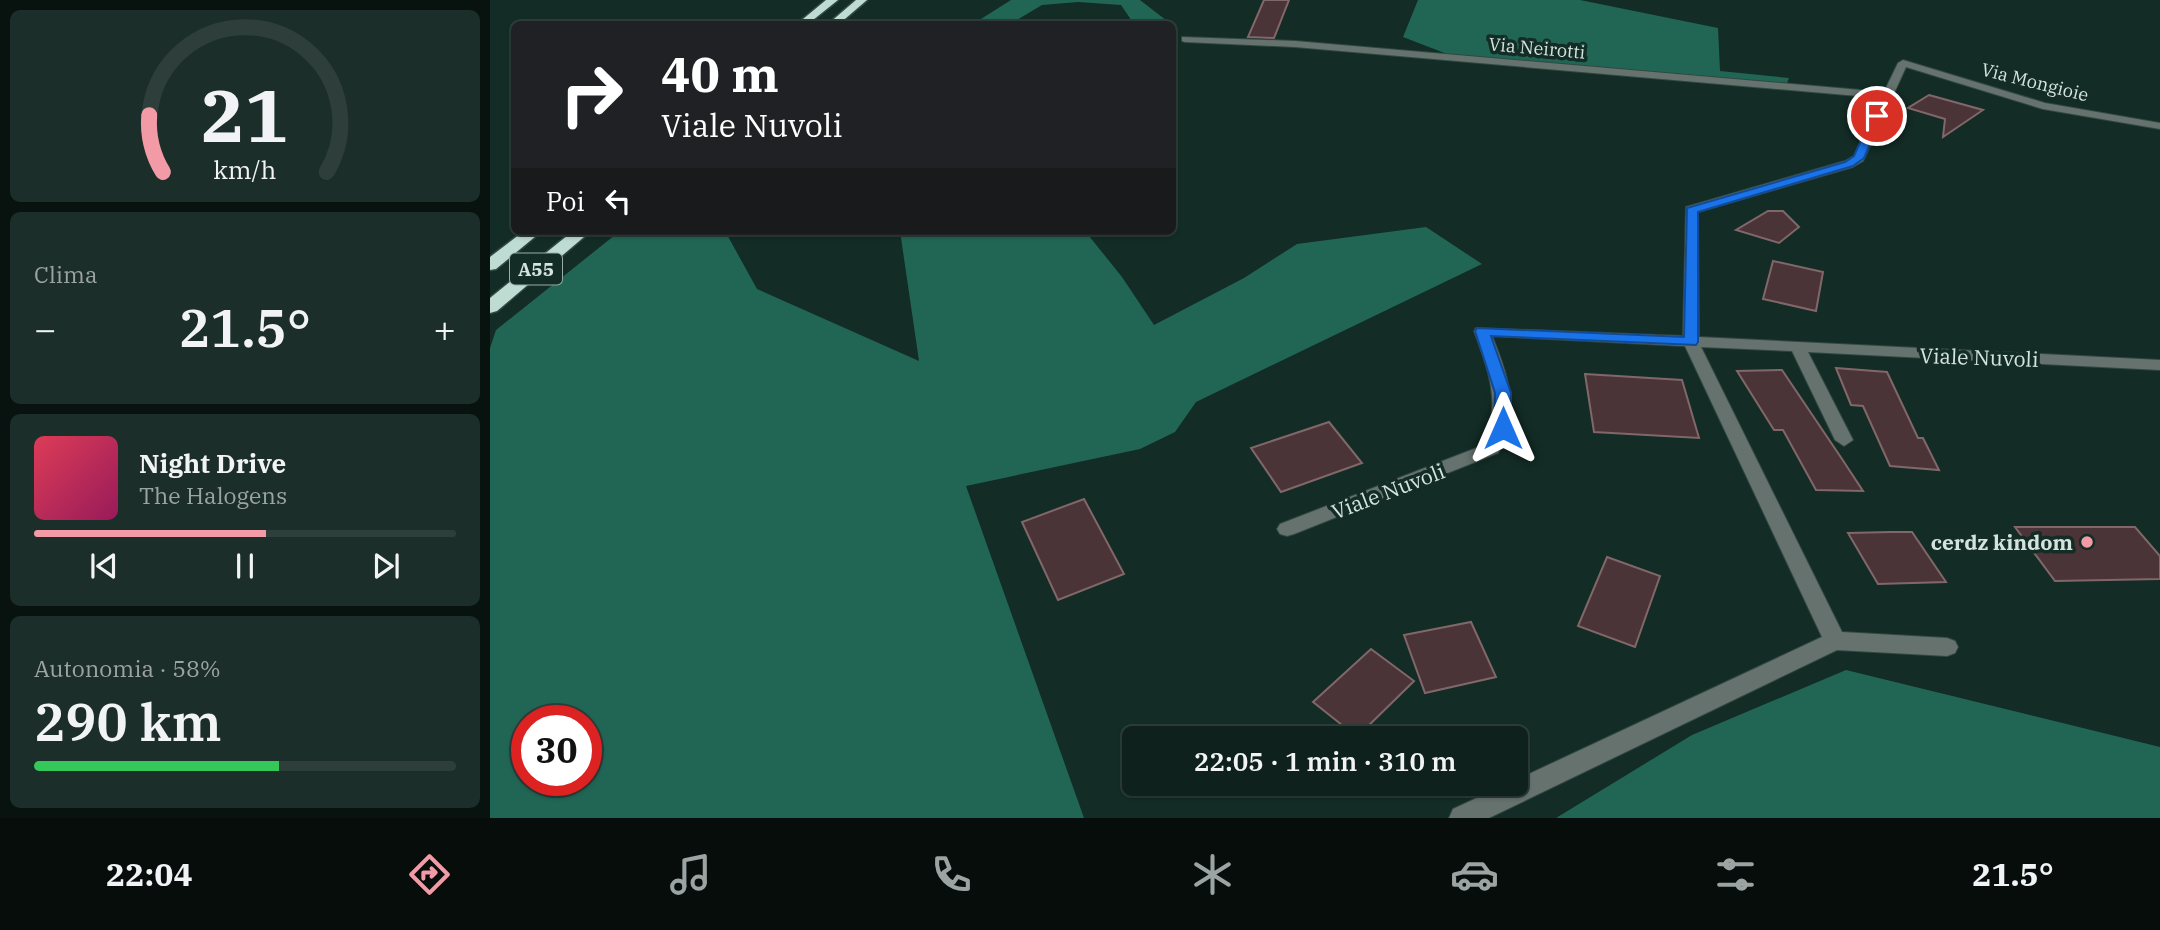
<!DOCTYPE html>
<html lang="it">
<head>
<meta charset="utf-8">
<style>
	body { margin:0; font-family:"IBM Plex Serif",serif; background:#1c2e29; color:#f1f3f6; height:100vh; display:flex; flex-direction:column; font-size:26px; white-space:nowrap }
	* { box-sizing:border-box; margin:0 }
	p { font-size:23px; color:#9ba3a3 }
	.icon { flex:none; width:38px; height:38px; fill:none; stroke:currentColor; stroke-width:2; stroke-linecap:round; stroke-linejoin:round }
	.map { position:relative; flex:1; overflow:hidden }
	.side { display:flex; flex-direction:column; gap:10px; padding:10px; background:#08120f; width:490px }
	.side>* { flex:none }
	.guide { position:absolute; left:21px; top:21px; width:665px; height:214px; border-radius:10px; box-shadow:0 2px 5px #0004,0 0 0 2px #2e3e3b; background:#202124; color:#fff; overflow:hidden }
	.speed { position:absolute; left:21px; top:705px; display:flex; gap:14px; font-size:35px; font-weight:700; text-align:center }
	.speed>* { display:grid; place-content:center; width:91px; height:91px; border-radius:50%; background:#0e211c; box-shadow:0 2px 5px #0004,0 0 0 2px #2e3e3b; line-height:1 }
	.speed .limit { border:10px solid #d22; background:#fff; color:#111 }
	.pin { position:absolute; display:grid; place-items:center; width:60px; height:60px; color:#fff; margin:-30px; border:4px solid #fff; border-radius:50%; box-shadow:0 2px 7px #0007 }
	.me { position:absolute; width:77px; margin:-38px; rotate:0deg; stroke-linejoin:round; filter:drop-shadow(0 0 5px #0008) }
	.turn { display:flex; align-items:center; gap:24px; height:147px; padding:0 35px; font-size:32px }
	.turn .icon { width:91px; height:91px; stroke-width:2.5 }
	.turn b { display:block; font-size:49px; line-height:60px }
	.then { display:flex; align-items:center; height:66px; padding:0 35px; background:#0003; gap:14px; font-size:26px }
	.big { font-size:52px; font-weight:600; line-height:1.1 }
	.side .card { flex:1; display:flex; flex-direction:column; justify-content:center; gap:10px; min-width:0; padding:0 24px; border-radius:10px; background:#1c2e29 }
	.side .dial { align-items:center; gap:0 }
	.dial svg { height:182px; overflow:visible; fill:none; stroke:#2e3e3b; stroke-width:7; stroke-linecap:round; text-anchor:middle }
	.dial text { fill:#f1f3f6; stroke:none }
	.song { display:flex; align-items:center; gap:21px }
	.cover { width:84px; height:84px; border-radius:10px; background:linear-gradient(135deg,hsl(350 70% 55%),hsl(330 70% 35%)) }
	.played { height:7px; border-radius:4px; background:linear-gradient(90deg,#f39aa7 55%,#2e3e3b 55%) }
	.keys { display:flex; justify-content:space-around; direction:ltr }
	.heat { display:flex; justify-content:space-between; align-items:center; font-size:38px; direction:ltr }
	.charge { height:10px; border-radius:5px; background:linear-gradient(90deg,#34c759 58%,#2e3e3b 0) }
	.trip { position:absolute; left:632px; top:726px; width:406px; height:70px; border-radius:10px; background:#0e211c; box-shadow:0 2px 5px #0004,0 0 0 2px #2e3e3b; font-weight:600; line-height:70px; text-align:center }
	.menu { display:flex; height:112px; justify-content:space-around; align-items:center; background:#060d0b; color:#9ba3a3 }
	.menu .icon { width:49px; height:49px }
	.menu .on { color:#f39aa7 }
	.menu b { font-size:32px; color:#f1f3f6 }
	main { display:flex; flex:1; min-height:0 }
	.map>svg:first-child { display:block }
</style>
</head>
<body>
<main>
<section class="side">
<div class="card dial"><svg viewBox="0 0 100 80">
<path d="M14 69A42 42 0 1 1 86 69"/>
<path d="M14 69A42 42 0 0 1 8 44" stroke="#f39aa7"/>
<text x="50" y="56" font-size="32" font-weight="700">21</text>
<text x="50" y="72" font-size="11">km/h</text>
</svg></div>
<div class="card"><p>Clima</p>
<div class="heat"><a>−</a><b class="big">21.5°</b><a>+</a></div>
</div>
<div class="card">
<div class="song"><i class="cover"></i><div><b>Night Drive</b><p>The Halogens</p></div></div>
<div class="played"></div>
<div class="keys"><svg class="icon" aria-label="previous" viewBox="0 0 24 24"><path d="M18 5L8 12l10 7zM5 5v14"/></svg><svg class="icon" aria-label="pause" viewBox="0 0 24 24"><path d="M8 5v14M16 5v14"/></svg><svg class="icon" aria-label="next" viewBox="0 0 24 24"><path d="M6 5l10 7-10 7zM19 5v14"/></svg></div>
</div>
<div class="card"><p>Autonomia · 58%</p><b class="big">290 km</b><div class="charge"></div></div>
</section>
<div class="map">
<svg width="1670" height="818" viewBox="0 0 1670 818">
	<rect width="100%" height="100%" fill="#132c25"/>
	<path fill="#216655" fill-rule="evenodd" d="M 521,0 L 650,0 L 681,24 L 644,24 L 631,5 L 588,2 L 552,5 L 520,24 L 483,24 Z
		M 928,0 L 1090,0 L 1228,28 L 1230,71 L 1299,78 L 1297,83 L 957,54 L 913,37 Z
		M 936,227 L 992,264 L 706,402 L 685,432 L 650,449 L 476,486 L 594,818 L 0,818 L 0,348 L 6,330 L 130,231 L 235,231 L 267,289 L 429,361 L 410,231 L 595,231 L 632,277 L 664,325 L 754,278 L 807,244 ZM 37,721 L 96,721 L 96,780 L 37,780 Z
		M 1356,670 L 1670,747 L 1670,818 L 1066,818 L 1202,735 Z"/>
	<path fill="#4b3437" stroke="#81676a" stroke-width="2" d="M 774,0 L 799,0 L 784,38 L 758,37 Z
		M 1439,95 L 1493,110 L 1453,137 L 1455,119 L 1418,108 Z
		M 1278,211 L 1293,211 L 1309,227 L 1289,243 L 1246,230 Z
		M 1283,261 L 1333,272 L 1326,311 L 1273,299 Z
		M 1346,368 L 1397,372 L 1428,438 L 1433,438 L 1449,470 L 1400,466 L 1373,406 L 1361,405 Z
		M 1292,370 L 1352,459 L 1373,491 L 1326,490 L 1293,430 L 1284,430 L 1247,371 Z
		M 1095,374 L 1192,380 L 1209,438 L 1104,432 Z
		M 839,422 L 872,463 L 791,492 L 761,448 Z
		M 594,499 L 634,574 L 568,600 L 532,522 Z
		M 1525,527 L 1645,527 L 1670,556 L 1670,579 L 1565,581 Z
		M 1401,532 L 1422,532 L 1456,582 L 1388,584 L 1358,533 Z
		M 1117,557 L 1170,576 L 1145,647 L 1088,626 Z
		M 981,622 L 1006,677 L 935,693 L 914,635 Z
		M 881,649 L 924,681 L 867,737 L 823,702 Z"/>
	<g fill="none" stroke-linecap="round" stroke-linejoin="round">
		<g stroke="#324943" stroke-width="2">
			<path id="minor" d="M 692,37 L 805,41 L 1394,92 L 1408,63 L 1413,60 L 1555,103 L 1670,123 L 1670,129 L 1553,109 L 1416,67 L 1373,161 L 1363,167 L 1208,212 L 1209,337 L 1670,360 L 1670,370 L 1318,352 L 1363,440 L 1354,446 L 1345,440 L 1302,351 L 1211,347 L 1352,632 L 1457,638 L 1465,641 L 1468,647 L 1465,653 L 1457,656 L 1347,650 L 999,818 L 959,818 L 963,809 L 1017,784 L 1026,784 L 1026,780 L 1332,637 L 1195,346 L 1002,336 C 1018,375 1032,415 1008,453 L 804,534 L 797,536 L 790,534 L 787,529 L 790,524 L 994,445 C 1011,404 999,370 984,331 L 986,328 L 1193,336 L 1196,207 L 1355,161 L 1364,156 L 1391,98 L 805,47 L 695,42 L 692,41 Z"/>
		</g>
		<g stroke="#324943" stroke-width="3">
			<path id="highway" d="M 336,0 L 348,0 L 318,24 L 307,24 Z
				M 366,0 L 377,0 L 349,24 L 338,24 Z
				M 34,231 L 52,231 L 6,269 L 0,270 L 0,257 Z
				M 83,231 L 101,231 L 7,311 L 0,313 L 0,298 Z"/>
		</g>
		<use href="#minor" fill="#66726e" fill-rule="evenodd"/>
		<use href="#highway" fill="#bfdcd3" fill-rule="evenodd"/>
	</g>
	<path fill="#1a73e8" stroke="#114b97" stroke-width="2" d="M 1387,113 L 1392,116 L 1374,158 L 1363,166 L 1208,212 L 1208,342 L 1206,345 L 1001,336 L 1021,393 L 1021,428 L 1018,431 L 1007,431 L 1004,428 L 1005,393 L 985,331 L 987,328 L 1194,337 L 1197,208 L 1355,162 L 1364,156 L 1382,116 Z"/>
	<circle fill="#f39aa7" stroke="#132c25" stroke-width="2.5" cx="1597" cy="542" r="7"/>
	<g text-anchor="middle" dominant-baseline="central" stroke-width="7" stroke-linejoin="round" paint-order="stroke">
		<g font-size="18" fill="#d4e3de" stroke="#132c25">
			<text transform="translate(1047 48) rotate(5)">Via Neirotti</text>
			<text transform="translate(1545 82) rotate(14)">Via Mongioie</text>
		</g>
		<rect fill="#132c25" stroke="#9aaca6" stroke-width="2" x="20" y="253.5" width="52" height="31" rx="5"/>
		<g font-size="19" font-weight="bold" fill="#d4e3de">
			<text x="46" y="269">A55</text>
		</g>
		<g font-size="21" fill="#d4e3de" stroke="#132c25">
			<text transform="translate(1489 357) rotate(2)">Viale Nuvoli</text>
			<text transform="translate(898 491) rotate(-21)">Viale Nuvoli</text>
		</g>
		<g font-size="21" font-weight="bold" fill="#d4e3de" stroke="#132c25" text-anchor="end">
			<text x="1583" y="542">cerdz kindom</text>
		</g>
	</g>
</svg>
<div class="speed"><div class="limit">30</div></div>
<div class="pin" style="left:1387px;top:116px;background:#d93025"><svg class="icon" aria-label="arrive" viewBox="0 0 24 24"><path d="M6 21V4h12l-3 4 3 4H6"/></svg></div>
<svg class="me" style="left:1013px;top:428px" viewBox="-20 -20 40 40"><path d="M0-17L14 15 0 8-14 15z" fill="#1a73e8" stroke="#fff" stroke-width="4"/></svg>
<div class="trip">22:05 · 1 min · 310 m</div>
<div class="guide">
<div class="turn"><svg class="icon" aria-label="right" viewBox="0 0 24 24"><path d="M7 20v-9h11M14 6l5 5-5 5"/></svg><div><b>40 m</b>Viale Nuvoli</div></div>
<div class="then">Poi<svg class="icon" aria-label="left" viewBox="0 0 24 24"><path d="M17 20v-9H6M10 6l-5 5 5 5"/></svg></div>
</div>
</div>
</main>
<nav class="menu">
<b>22:04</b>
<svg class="icon on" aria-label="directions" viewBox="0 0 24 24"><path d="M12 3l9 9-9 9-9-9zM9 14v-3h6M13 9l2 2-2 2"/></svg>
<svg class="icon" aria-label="music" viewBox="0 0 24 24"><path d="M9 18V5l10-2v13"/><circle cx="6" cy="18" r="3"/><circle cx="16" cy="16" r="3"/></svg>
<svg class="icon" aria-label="phone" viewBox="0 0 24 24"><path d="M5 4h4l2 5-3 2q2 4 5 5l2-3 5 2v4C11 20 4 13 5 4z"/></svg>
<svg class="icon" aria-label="climate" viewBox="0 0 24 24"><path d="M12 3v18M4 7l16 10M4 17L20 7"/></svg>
<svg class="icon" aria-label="car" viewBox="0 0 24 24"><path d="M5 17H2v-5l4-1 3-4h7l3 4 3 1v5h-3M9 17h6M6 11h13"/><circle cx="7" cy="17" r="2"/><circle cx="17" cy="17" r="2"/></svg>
<svg class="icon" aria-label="filters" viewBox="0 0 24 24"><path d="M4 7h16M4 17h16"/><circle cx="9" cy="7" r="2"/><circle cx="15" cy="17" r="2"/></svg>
<b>21.5°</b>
</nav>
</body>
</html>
